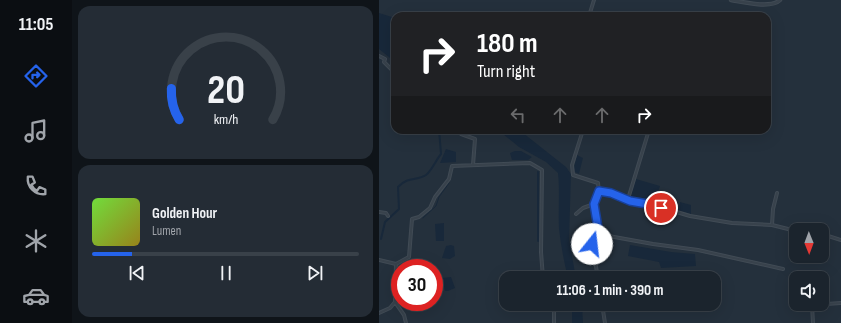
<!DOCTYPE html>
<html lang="en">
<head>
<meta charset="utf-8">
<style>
	body { margin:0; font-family:"Sofia Sans Condensed",sans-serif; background:#242c35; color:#f1f3f6; height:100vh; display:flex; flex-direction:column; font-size:15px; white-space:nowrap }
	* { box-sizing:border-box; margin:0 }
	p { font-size:13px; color:#a0a4aa }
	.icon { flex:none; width:22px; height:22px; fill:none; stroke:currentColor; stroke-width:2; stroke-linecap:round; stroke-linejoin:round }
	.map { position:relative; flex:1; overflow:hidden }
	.sheet { display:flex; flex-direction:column; gap:6px; padding:6px; background:#0f1419; width:307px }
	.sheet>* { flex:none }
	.guide { position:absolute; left:12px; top:12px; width:380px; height:122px; border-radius:12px; box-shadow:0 4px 16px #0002,0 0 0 1px #394149; background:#202124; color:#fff; overflow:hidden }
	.needle { width:26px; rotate:179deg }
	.buttons { position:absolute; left:410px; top:223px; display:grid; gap:8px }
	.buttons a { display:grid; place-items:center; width:40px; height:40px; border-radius:8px; background:#1b242d; box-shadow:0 4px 16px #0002,0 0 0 1px #394149; font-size:20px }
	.speed { position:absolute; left:12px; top:259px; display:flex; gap:8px; font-size:20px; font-weight:700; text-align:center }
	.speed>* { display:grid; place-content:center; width:52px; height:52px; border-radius:50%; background:#1b242d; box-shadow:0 4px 16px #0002,0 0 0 1px #394149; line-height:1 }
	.speed .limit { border:6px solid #d22; background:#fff; color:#111 }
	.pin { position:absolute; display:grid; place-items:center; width:34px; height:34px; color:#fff; margin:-17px; border:2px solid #fff; border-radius:50%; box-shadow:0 1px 4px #0007 }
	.me { position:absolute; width:44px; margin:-22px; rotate:16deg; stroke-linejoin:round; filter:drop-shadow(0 0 3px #0008) }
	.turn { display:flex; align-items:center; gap:14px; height:84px; padding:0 20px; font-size:18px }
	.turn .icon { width:52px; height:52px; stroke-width:2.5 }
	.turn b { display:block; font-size:28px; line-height:34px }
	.lanes { display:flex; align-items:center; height:38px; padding:0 20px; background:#0003; justify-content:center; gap:20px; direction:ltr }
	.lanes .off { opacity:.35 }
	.sheet .tile { flex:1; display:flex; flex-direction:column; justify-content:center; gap:6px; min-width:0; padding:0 14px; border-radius:12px; background:#242c35 }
	.sheet .dial { align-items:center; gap:0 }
	.dial svg { height:104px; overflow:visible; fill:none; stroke:#394149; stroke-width:7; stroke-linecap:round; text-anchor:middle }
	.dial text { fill:#f1f3f6; stroke:none }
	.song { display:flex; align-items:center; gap:12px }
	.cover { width:48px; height:48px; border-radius:6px; background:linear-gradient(135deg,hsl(100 70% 55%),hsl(50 70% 35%)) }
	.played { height:4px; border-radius:2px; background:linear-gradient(90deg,#2563eb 15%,#394149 15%) }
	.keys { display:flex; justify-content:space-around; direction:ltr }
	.trip { position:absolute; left:120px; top:271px; width:222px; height:40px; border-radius:12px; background:#1b242d; box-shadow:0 4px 16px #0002,0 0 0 1px #394149; font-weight:700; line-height:40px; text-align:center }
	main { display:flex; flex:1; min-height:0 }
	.tabs { display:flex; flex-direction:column; width:72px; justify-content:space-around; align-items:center; background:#0b0e12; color:#a0a4aa }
	.tabs .icon { width:28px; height:28px }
	.tabs .current { color:#2563eb }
	.tabs b { font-size:18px; color:#f1f3f6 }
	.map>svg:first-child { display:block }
</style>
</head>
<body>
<main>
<nav class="tabs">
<b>11:05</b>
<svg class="icon current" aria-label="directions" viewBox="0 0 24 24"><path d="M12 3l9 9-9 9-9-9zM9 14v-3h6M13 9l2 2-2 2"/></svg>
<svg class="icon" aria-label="music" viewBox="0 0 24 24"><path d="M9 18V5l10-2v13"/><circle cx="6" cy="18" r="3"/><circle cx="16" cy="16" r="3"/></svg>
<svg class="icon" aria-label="phone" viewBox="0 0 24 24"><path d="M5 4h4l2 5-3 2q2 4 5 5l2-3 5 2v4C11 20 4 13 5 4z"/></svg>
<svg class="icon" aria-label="climate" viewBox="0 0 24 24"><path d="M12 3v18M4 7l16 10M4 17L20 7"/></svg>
<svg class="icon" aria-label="car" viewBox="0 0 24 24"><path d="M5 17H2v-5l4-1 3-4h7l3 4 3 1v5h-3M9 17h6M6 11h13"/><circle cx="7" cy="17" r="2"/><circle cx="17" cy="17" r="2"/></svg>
</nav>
<section class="sheet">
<div class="tile dial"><svg viewBox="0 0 100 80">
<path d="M14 69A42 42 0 1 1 86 69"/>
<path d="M14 69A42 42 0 0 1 8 45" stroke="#2563eb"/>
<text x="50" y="56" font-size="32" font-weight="700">20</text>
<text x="50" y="72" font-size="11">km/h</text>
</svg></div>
<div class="tile">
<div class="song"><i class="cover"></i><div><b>Golden Hour</b><p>Lumen</p></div></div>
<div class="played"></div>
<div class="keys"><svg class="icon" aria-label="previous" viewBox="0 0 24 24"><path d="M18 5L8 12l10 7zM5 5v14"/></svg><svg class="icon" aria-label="pause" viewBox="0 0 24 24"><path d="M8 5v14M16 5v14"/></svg><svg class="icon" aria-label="next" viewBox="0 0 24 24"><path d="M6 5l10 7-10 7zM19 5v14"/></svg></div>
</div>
</section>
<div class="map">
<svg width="462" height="323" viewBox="0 0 462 323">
	<rect width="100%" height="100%" fill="#24303c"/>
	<path fill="#18283a" d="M 0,13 L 16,18 L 16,62 L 0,49 Z
		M 119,130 L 144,130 L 144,133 L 187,167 L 192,174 L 190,240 L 197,278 L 189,278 C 185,262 182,246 180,229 C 179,210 181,192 179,173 L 167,162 L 140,147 Z
		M 67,149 L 77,152 L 77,162 L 61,163 Z
		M 136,151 L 142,151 L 153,157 L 149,160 L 133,160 L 131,153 Z
		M 198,155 L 204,158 L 200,174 L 196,172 L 195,167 Z
		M 257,179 L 281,186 L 275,203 L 251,198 Z
		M 289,200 L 299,203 L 297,210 L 279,205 L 281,202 Z
		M 301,202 L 312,205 L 312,214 L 299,210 Z
		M 65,223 L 65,241 L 57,241 L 56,224 Z
		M 72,245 L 75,246 L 76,256 L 71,259 L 63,258 L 67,246 Z
		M 251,245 L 292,252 L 316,254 L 317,266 L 282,268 L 280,262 L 249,256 Z
		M 72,277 L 76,288 L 69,291 L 66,291 L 63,278 Z
		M 193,304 L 203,304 L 204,323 L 193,323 Z"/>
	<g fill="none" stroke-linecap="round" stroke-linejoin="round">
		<path stroke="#18283a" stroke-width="1" d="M 44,218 L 57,206 L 60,197 L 70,183"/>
		<path stroke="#18283a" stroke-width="2" d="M 2,239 L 6,222 L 20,209 L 19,187 C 29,176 38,181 47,175 C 53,170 57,160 62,154 L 60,130
			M 159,241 L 159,172"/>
		<g stroke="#414b55" stroke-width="4">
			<path id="minor" d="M 210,16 L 215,0
				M 0,56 L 6,59 L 5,62 L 16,73
				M 80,130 L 82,134 L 96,139 L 94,165
				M 204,130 L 193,165 L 194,175 L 219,183 L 220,191 L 215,204 L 219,228 L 213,244 L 219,278
				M 220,191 L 232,193 L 251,201 L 274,205 L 311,216 L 353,223 L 393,225 L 417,231
				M 249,199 L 270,130
				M 0,212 L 7,213 L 9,216
				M 197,214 L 204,208 L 215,204
				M 393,225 L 394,209 L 398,193
				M 202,231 L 274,244 L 319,250 L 404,269
				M 443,234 L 462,240
				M 0,260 L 17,264 L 30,257 L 33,219 L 40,217 L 51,208 L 56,197 L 70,179 L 73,166 L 151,163 L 163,170 L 162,252 L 164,278
				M 17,264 L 16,302 L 25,315 L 27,323
				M 175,304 L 175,323
				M 223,304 L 226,323
				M 0,313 L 11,308 L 16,302
				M 434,323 L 433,305 L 462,303"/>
		</g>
		<g stroke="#414b55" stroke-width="4.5">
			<path id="tertiary" d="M 352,0 C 364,2 392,9 401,0"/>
		</g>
		<use href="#minor" stroke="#38424c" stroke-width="2"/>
		<use href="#tertiary" stroke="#38424c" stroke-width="2.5"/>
	</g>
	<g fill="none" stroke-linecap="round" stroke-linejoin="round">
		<g stroke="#184099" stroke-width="10">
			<path id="route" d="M 213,244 L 219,228 L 215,204 L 220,191 L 232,193 L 251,201 L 274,205 L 282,208"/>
		</g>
		<use href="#route" stroke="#2563eb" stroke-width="7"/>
	</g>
</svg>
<div class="buttons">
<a><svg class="needle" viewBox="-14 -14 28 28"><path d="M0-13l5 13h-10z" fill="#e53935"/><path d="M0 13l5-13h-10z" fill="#a0a4aa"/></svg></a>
<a><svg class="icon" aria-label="sound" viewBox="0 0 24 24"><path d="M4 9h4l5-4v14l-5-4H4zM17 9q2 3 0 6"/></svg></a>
</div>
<div class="speed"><div class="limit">30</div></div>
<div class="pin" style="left:282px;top:208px;background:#d93025"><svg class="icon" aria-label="arrive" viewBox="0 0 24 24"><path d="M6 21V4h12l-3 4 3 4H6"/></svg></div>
<svg class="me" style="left:213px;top:244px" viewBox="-20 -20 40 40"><circle r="19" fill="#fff"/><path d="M0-13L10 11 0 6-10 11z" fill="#2563eb"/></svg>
<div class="trip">11:06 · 1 min · 390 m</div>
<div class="guide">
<div class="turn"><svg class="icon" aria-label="right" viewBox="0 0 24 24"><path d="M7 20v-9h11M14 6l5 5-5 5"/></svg><div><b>180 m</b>Turn right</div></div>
<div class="lanes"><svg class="icon off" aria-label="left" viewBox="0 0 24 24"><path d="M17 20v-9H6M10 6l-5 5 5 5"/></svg><svg class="icon off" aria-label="ahead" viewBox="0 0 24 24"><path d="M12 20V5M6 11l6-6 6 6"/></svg><svg class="icon off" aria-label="ahead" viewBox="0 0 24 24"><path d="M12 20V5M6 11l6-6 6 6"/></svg><svg class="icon" aria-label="right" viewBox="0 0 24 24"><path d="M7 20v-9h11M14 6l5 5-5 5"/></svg></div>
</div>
</div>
</main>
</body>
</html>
